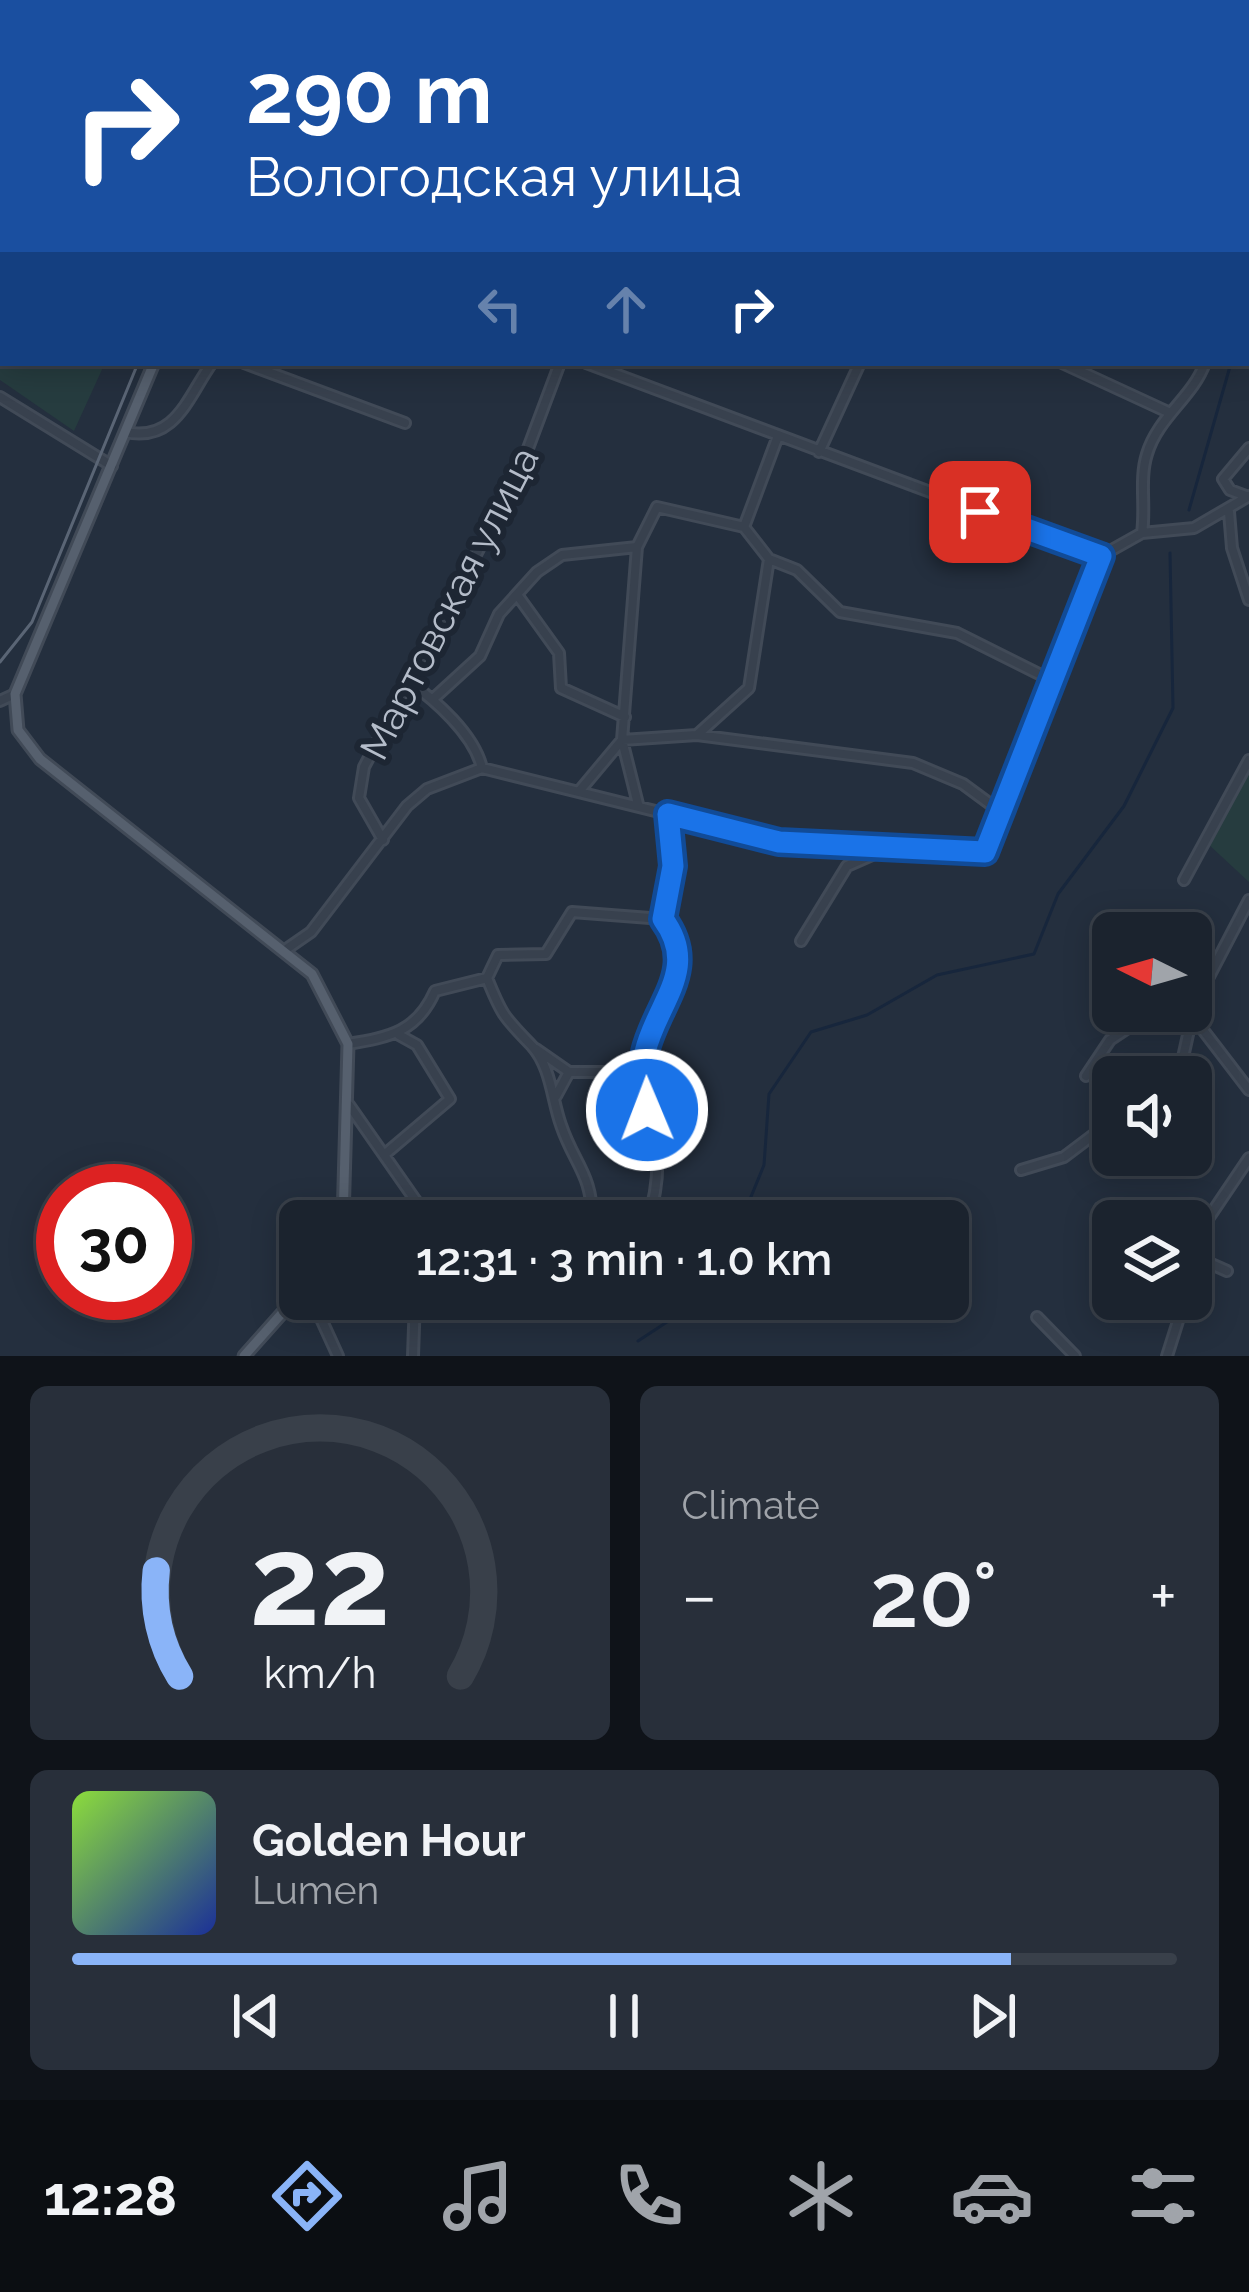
<!DOCTYPE html>
<html lang="en">
<head>
<meta charset="utf-8">
<style>
	body { margin:0; font-family:Raleway,sans-serif; background:#282f3a; color:#f1f3f6; height:100vh; display:flex; flex-direction:column; font-size:45px; white-space:nowrap }
	* { box-sizing:border-box; margin:0 }
	p { font-size:39px; color:#a0a4aa }
	.icon { flex:none; width:66px; height:66px; fill:none; stroke:currentColor; stroke-width:2; stroke-linecap:round; stroke-linejoin:round }
	.map { position:relative; height:1356px; overflow:hidden }
	.drawer { display:flex; flex-direction:column; gap:30px; padding:30px; background:#0f1319; flex:1 }
	.drawer>* { flex:none }
	.hud { position:absolute; left:0px; top:0px; width:1251px; height:366px; box-shadow:0 6px 30px #0003,0 0 0 3px #39404a; background:#1a4fa0; color:#fff; overflow:hidden }
	.needle { width:78px; rotate:275deg }
	.buttons { position:absolute; left:1092px; top:912px; display:grid; gap:24px }
	.buttons a { display:grid; place-items:center; width:120px; height:120px; border-radius:18px; background:#1b232e; box-shadow:0 6px 30px #0003,0 0 0 3px #39404a; font-size:60px }
	.speed { position:absolute; left:36px; top:1164px; display:flex; gap:24px; font-size:60px; font-weight:700; text-align:center }
	.speed>* { display:grid; place-content:center; width:156px; height:156px; border-radius:50%; background:#1b232e; box-shadow:0 6px 30px #0003,0 0 0 3px #39404a; line-height:1 }
	.speed .limit { border:18px solid #d22; background:#fff; color:#111 }
	.pin { position:absolute; display:grid; place-items:center; width:102px; height:102px; color:#fff; margin:-51px; border-radius:24px; box-shadow:0 6px 18px #0006 }
	.me { position:absolute; width:132px; margin:-66px; rotate:359deg; stroke-linejoin:round; filter:drop-shadow(0 0 9px #0008) }
	.turn { display:flex; align-items:center; gap:42px; height:252px; padding:0 48px; font-size:54px }
	.turn .icon { width:156px; height:156px; stroke-width:2.5 }
	.turn b { display:block; font-size:84px; line-height:102px }
	.lanes { display:flex; align-items:center; height:114px; padding:0 48px; background:#0003; justify-content:center; gap:60px; direction:ltr }
	.lanes .off { opacity:.35 }
	.big { font-size:90px; font-weight:600; line-height:1.1 }
	.drawer .tile { flex:1; display:flex; flex-direction:column; justify-content:center; gap:18px; min-width:0; padding:0 42px; border-radius:18px; background:#282f3a }
	.drawer .dial { align-items:center; gap:0 }
	.dial svg { height:312px; overflow:visible; fill:none; stroke:#39404a; stroke-width:7; stroke-linecap:round; text-anchor:middle }
	.dial text { fill:#f1f3f6; stroke:none }
	.song { display:flex; align-items:center; gap:36px }
	.cover { width:144px; height:144px; border-radius:18px; background:linear-gradient(135deg,hsl(90 70% 55%),hsl(230 70% 35%)) }
	.played { height:12px; border-radius:6px; background:linear-gradient(90deg,#8ab4f8 85%,#39404a 85%) }
	.keys { display:flex; justify-content:space-around; direction:ltr }
	.heat { display:flex; justify-content:space-between; align-items:center; font-size:66px; direction:ltr }
	.drawer .tiles { flex:1; display:grid; gap:30px; grid-template-columns:1fr 1fr }
	.tile:last-child { grid-column:span 2 }
	.trip { position:absolute; left:279px; top:1200px; width:690px; height:120px; border-radius:18px; background:#1b232e; box-shadow:0 6px 30px #0003,0 0 0 3px #39404a; font-weight:600; line-height:120px; text-align:center }
	.tabs { display:flex; height:192px; justify-content:space-around; align-items:center; background:#0b0e12; color:#a0a4aa }
	.tabs .icon { width:84px; height:84px }
	.tabs .on { color:#8ab4f8 }
	.tabs b { font-size:54px; color:#f1f3f6 }
	.map>svg:first-child { display:block }
</style>
</head>
<body>
<div class="map">
<svg width="1249" height="1356" viewBox="0 0 1249 1356">
	<rect width="100%" height="100%" fill="#242f3e"/>
	<path fill="#263c3f" d="M 0,0 L 249,0 L 3,3 L 3,363 L 105,363 L 74,431 L 0,380 Z
		M 1249,766 L 1249,882 L 1207,843 Z"/>
	<g fill="none" stroke-linecap="round" stroke-linejoin="round">
		<path stroke="#17263c" stroke-width="3" d="M 1189,510 L 1231,363
			M 741,1221 L 764,1165 L 769,1094 L 811,1032 L 867,1015 L 937,975 L 1034,954 L 1058,894 L 1124,806 L 1173,708 L 1170,553
			M 638,1341 L 702,1299"/>
		<g stroke="#414a57" stroke-width="14">
			<path id="minor" d="M 731,0 L 736,3
				M 191,3 L 192,0
				M 941,3 L 942,0
				M 1248,148 L 1249,146
				M 1248,230 L 1249,231
				M 244,363 L 405,423
				M 586,363 L 1101,556
				M 1062,363 L 1168,412
				M 0,397 L 112,466
				M 125,432 C 176,443 188,396 212,363
				M 819,452 L 860,363
				M 1246,496 L 1230,490 L 1223,479 L 1249,448
				M 1229,512 L 1232,548 L 1249,600
				M 744,527 L 778,436
				M 1142,533 L 1194,528 L 1249,496
				M 1101,556 L 1142,533 C 1146,507 1139,479 1147,454 C 1158,417 1193,397 1205,363
				M 769,559 L 797,570 L 840,612 L 957,633 L 1053,681
				M 518,596 L 559,653 L 561,688 L 625,717
				M 408,681 C 435,700 474,734 482,768
				M 433,699 L 480,656 L 499,614 L 537,572 L 562,555 L 637,547
				M 0,701 L 15,694
				M 581,789 L 622,740 L 637,547 L 657,507 L 744,527 L 769,559 L 749,688 L 697,735
				M 638,804 L 622,740 L 697,735 L 913,763 L 963,784 L 1001,812
				M 383,840 L 359,798 L 364,767 L 518,475 L 560,363
				M 1184,880 L 1249,760
				M 1249,900 L 1190,1013 L 1249,1090
				M 801,941 L 847,866 L 881,851
				M 285,950 L 311,932 L 407,806 L 427,789 L 482,768 L 780,842 L 985,852 L 1101,556
				M 487,978 L 498,955 L 546,954 L 572,912 L 663,919
				M 348,1044 C 390,1037 417,1032 435,991 L 487,978 C 502,1016 505,1018 532,1046 C 551,1067 552,1100 561,1125 C 574,1164 593,1175 592,1221
				M 536,1049 L 569,1072
				M 1086,1076 L 1110,1040 L 1134,1024 L 1190,1013
				M 1168,1077 L 1182,1062 L 1191,1021
				M 556,1096 L 569,1072 L 642,1072
				M 349,1105 L 430,1221
				M 384,1155 L 450,1099 L 417,1045 L 399,1035
				M 1021,1170 L 1064,1157 L 1113,1120
				M 1100,1208 L 1126,1221
				M 648,1221 C 656,1195 660,1165 655,1138 C 650,1114 640,1090 643,1065 C 650,1009 705,976 663,919 L 673,866 L 668,815
				M 1191,1244 L 1249,1158
				M 1191,1255 L 1227,1271
				M 312,1299 L 338,1356
				M 564,1299 L 596,1314 L 610,1299
				M 1037,1317 L 1075,1356
				M 413,1356 L 415,1299
				M 1167,1356 L 1185,1299"/>
		</g>
		<g stroke="#414a57" stroke-width="15">
			<path id="major" d="M 1040,0 L 1046,3
				M 300,3 L 301,0
				M 1248,108 L 1249,109
				M 154,363 L 15,694 L 18,730 L 40,759 L 312,974 L 348,1044 L 343,1221
				M 244,1356 L 300,1293"/>
		</g>
		<use href="#minor" stroke="#38414e" stroke-width="8"/>
		<use href="#major" stroke="#56606e" stroke-width="9"/>
		<path stroke="#5a6575" stroke-width="3" d="M 278,3 L 280,0
			M 0,662 L 32,622 L 138,363"/>
	</g>
	<g fill="none" stroke-linecap="round" stroke-linejoin="round">
		<g stroke="#114b97" stroke-width="30">
			<path id="route" d="M 647,1110 C 644,1090 640,1072 645,1052 C 657,1002 700,969 663,919 L 673,866 L 668,814 L 779,842 L 985,852 L 1101,556 L 980,512"/>
		</g>
		<use href="#route" stroke="#1a73e8" stroke-width="21"/>
	</g>
	<g text-anchor="middle" dominant-baseline="central" stroke-width="12" stroke-linejoin="round" paint-order="stroke">
		<g font-size="39" fill="#b4bcc9" stroke="#1d2633">
			<text transform="translate(449 603) rotate(-63)">Мартовская улица</text>
		</g>
	</g>
</svg>
<div class="buttons">
<a><svg class="needle" viewBox="-14 -14 28 28"><path d="M0-13l5 13h-10z" fill="#e53935"/><path d="M0 13l5-13h-10z" fill="#a0a4aa"/></svg></a>
<a><svg class="icon" aria-label="sound" viewBox="0 0 24 24"><path d="M4 9h4l5-4v14l-5-4H4zM17 9q2 3 0 6"/></svg></a>
<a><svg class="icon" aria-label="layers" viewBox="0 0 24 24"><path d="M12 4l9 5-9 5-9-5zM3 14l9 5 9-5"/></svg></a>
</div>
<div class="speed"><div class="limit">30</div></div>
<div class="pin" style="left:980px;top:512px;background:#d93025"><svg class="icon" aria-label="arrive" viewBox="0 0 24 24"><path d="M6 21V4h12l-3 4 3 4H6"/></svg></div>
<svg class="me" style="left:647px;top:1110px" viewBox="-20 -20 40 40"><circle r="17" fill="#1a73e8" stroke="#fff" stroke-width="3"/><path d="M0-11L8 9 0 5-8 9z" fill="#fff"/></svg>
<div class="trip">12:31 · 3 min · 1.0 km</div>
<div class="hud">
<div class="turn"><svg class="icon" aria-label="right" viewBox="0 0 24 24"><path d="M7 20v-9h11M14 6l5 5-5 5"/></svg><div><b>290 m</b>Вологодская улица</div></div>
<div class="lanes"><svg class="icon off" aria-label="left" viewBox="0 0 24 24"><path d="M17 20v-9H6M10 6l-5 5 5 5"/></svg><svg class="icon off" aria-label="ahead" viewBox="0 0 24 24"><path d="M12 20V5M6 11l6-6 6 6"/></svg><svg class="icon" aria-label="right" viewBox="0 0 24 24"><path d="M7 20v-9h11M14 6l5 5-5 5"/></svg></div>
</div>
</div>
<section class="drawer">
<div class="tiles">
<div class="tile dial"><svg viewBox="0 0 100 80">
<path d="M14 69A42 42 0 1 1 86 69"/>
<path d="M14 69A42 42 0 0 1 8 42" stroke="#8ab4f8"/>
<text x="50" y="56" font-size="32" font-weight="700">22</text>
<text x="50" y="72" font-size="11">km/h</text>
</svg></div>
<div class="tile"><p>Climate</p>
<div class="heat"><a>−</a><b class="big">20°</b><a>+</a></div>
</div>
<div class="tile">
<div class="song"><i class="cover"></i><div><b>Golden Hour</b><p>Lumen</p></div></div>
<div class="played"></div>
<div class="keys"><svg class="icon" aria-label="previous" viewBox="0 0 24 24"><path d="M18 5L8 12l10 7zM5 5v14"/></svg><svg class="icon" aria-label="pause" viewBox="0 0 24 24"><path d="M8 5v14M16 5v14"/></svg><svg class="icon" aria-label="next" viewBox="0 0 24 24"><path d="M6 5l10 7-10 7zM19 5v14"/></svg></div>
</div>
</div>
</section>
<nav class="tabs">
<b>12:28</b>
<svg class="icon on" aria-label="directions" viewBox="0 0 24 24"><path d="M12 3l9 9-9 9-9-9zM9 14v-3h6M13 9l2 2-2 2"/></svg>
<svg class="icon" aria-label="music" viewBox="0 0 24 24"><path d="M9 18V5l10-2v13"/><circle cx="6" cy="18" r="3"/><circle cx="16" cy="16" r="3"/></svg>
<svg class="icon" aria-label="phone" viewBox="0 0 24 24"><path d="M5 4h4l2 5-3 2q2 4 5 5l2-3 5 2v4C11 20 4 13 5 4z"/></svg>
<svg class="icon" aria-label="climate" viewBox="0 0 24 24"><path d="M12 3v18M4 7l16 10M4 17L20 7"/></svg>
<svg class="icon" aria-label="car" viewBox="0 0 24 24"><path d="M5 17H2v-5l4-1 3-4h7l3 4 3 1v5h-3M9 17h6M6 11h13"/><circle cx="7" cy="17" r="2"/><circle cx="17" cy="17" r="2"/></svg>
<svg class="icon" aria-label="filters" viewBox="0 0 24 24"><path d="M4 7h16M4 17h16"/><circle cx="9" cy="7" r="2"/><circle cx="15" cy="17" r="2"/></svg>
</nav>
</body>
</html>
